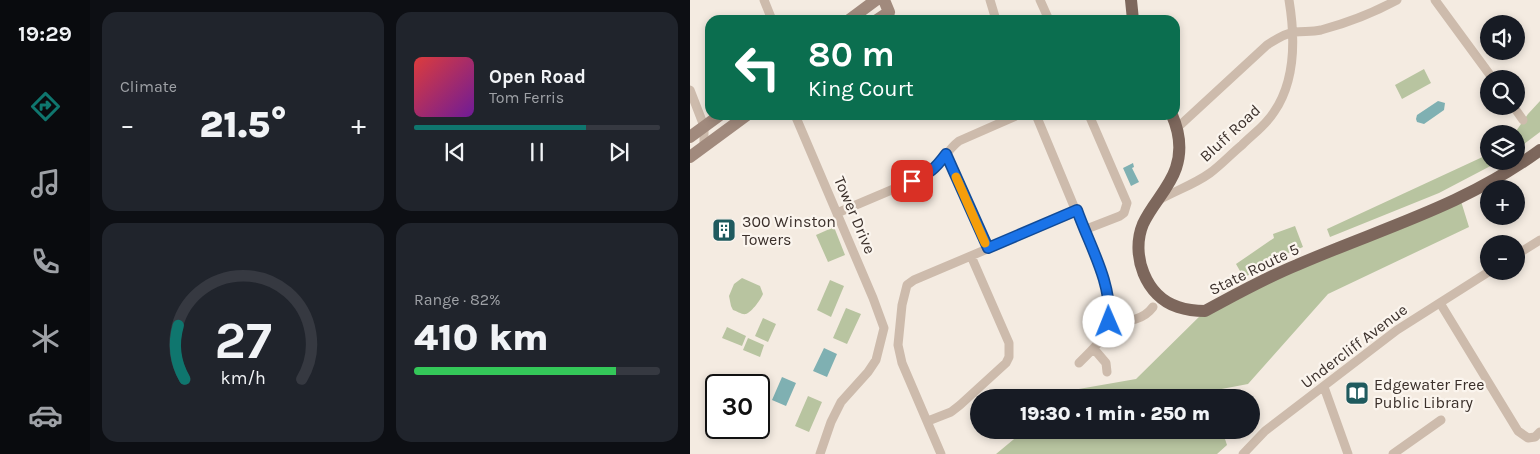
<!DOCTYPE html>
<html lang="en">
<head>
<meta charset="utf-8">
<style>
	body { margin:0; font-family:Karla,sans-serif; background:#20242c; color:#f1f3f6; height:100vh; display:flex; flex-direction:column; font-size:19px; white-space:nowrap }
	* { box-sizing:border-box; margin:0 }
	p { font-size:16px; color:#9ea1a6 }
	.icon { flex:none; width:28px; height:28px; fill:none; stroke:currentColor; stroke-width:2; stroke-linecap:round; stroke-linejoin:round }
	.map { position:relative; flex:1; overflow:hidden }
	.drawer { display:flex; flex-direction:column; gap:12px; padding:12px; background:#0d0f14; width:600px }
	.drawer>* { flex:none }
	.banner { position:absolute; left:15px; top:15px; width:475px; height:105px; border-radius:15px; box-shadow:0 2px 8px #0003; background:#0b6e4f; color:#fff; overflow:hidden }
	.buttons { position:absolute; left:790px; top:15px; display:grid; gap:10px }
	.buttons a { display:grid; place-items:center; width:45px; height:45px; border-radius:50%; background:#171b24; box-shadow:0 2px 8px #0003; font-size:25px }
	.speed { position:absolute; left:15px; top:374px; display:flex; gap:10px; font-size:25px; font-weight:700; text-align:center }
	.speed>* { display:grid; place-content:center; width:65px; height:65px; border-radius:50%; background:#171b24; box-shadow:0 2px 8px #0003; line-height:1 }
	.speed .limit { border:2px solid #111; border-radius:8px; background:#fff; color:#111 }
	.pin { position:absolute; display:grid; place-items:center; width:42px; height:42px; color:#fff; margin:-21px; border-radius:10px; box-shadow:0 2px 8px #0006 }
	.me { position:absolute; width:55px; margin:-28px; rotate:359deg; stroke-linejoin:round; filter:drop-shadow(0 0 4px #0008) }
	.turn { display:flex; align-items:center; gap:18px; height:105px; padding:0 20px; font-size:22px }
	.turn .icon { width:65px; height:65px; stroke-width:2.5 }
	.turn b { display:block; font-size:35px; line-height:42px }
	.big { font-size:38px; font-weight:800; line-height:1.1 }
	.drawer .tile { flex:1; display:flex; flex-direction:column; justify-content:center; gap:8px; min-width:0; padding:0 18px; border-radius:15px; background:#20242c }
	.drawer .dial { align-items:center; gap:0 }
	.dial svg { height:130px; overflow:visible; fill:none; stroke:#363941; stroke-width:7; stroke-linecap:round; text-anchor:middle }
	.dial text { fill:#f1f3f6; stroke:none }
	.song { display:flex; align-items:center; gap:15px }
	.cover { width:60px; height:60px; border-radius:8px; background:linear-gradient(135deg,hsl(0 70% 55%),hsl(280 70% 35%)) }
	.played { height:5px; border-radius:2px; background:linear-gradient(90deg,#0f766e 70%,#363941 70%) }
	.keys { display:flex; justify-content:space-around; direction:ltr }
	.heat { display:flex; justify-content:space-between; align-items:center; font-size:28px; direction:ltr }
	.charge { height:8px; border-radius:4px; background:linear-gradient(90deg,#34c759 82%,#363941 0) }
	.drawer .tiles { flex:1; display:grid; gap:12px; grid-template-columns:repeat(2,1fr) }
	.trip { position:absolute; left:280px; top:389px; width:290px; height:50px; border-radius:25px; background:#171b24; box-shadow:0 2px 8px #0003; font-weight:800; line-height:50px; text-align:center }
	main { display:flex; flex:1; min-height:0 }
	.menu { display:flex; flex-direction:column; width:90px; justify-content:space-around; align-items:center; background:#090b0e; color:#9ea1a6 }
	.menu .icon { width:35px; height:35px }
	.menu .selected { color:#0f766e }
	.menu b { font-size:22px; color:#f1f3f6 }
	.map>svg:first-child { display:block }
</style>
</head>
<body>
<main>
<nav class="menu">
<b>19:29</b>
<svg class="icon selected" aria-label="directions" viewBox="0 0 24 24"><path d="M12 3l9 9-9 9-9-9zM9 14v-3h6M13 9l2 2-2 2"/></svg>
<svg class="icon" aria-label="music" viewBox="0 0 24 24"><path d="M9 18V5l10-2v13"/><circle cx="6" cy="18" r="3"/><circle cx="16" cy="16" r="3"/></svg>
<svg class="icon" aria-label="phone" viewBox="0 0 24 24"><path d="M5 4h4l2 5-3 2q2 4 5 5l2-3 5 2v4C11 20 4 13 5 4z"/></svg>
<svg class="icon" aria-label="climate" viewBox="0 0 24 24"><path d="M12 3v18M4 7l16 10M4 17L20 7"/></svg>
<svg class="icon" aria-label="car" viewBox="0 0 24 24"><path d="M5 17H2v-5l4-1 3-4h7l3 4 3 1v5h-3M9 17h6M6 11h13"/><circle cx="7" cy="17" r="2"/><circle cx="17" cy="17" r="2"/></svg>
</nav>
<section class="drawer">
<div class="tiles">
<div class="tile"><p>Climate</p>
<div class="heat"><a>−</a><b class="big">21.5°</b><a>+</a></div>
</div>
<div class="tile">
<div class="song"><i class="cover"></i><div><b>Open Road</b><p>Tom Ferris</p></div></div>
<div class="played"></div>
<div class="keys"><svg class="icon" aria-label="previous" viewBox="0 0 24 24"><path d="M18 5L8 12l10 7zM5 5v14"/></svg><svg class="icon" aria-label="pause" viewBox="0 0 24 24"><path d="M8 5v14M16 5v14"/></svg><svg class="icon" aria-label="next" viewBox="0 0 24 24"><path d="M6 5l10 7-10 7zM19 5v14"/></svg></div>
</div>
<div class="tile dial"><svg viewBox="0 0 100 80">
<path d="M14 69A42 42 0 1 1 86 69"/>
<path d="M14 69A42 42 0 0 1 10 36" stroke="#0f766e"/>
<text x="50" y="56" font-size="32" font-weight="700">27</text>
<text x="50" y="72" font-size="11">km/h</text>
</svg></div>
<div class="tile"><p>Range · 82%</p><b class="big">410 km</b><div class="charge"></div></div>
</div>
</section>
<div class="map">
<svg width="850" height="454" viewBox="0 0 850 454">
	<rect width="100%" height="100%" fill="#f4ebe1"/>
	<path fill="#b8c4a0" d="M 734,69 L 741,83 L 712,99 L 705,85 Z
		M 850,101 L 850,132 L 826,150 L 826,134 L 824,134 L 838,114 Z
		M 799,154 L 799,161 L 810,161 L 749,193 L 640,237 L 637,229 Z
		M 770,198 L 779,227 L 638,294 L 558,384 L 521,391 L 522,397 L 374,398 L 383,390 L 446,379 L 515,311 Z
		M 605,226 L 613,247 L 582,260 L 554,278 L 546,264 L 584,238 L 583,234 Z
		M 144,227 L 155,255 L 138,262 L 126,235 Z
		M 52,278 L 70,286 L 73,294 C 71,299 62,312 56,314 C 52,315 47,311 43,310 L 41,306 L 39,296 L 44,284 Z
		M 140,280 L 154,286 L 141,317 L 127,310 Z
		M 156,308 L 171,314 L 157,344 L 143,338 Z
		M 73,318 L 86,324 L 78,342 L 65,336 Z
		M 37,327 L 56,336 L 52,346 L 32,338 Z
		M 58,338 L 74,345 L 70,357 L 53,350 Z
		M 118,396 L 132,402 L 119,432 L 105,426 Z
		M 335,430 L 532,430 L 537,445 L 527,454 L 306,454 Z"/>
	<path fill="#7fb0b2" d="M 748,101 L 755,103 L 754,110 L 734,124 L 727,122 L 726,119 L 727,115 Z
		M 443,163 L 444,167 L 442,168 L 449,182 L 441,186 L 433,168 Z
		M 134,348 L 147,354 L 137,377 L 123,371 Z
		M 92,377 L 106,383 L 96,406 L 82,400 Z"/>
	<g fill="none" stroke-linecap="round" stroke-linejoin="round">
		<path stroke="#cdbbac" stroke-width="9" d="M 74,0 L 82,20
			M 300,0 L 306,20
			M 350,0 L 359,20
			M 745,0 L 803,79
			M 0,90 L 14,126 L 14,147
			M 823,106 L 833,120
			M 105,115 L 183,298 L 194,328 L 186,360 L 178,372 L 151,402 L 141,422 L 130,454
			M 346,115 L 415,281 C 424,326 421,332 389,363
			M 487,128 L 577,45 C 585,40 595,33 605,32 C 614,31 622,32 631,30 C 657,23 683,13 707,0
			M 256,154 L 298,248
			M 469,200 C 485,191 505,184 520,173 C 531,165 541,154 552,145 C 563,134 576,125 584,112 C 606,80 605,36 599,0
			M 147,213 L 239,174 C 251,164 257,150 269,141 L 328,115
			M 394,230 L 430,216 L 434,213 L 437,203 L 399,115
			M 826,255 L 850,240
			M 750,303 L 828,431 L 838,438 L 845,437 L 850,432
			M 419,322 C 435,321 452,322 463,307
			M 404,349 L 416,363 L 417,372
			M 634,387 L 658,454
			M 238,421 L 261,412 L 270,405 L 316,363 L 319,357 L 319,343 L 281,256
			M 251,454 L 212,363 L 208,345 L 212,305 L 217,285 L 224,280 L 387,211
			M 553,454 L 575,431 L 707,330 L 800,271
			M 703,454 L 751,420"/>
		<path stroke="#a18a7d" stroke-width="12" d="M 159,20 L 186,0
			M 187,20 L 199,12 L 194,0
			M 0,137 L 30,115
			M 0,157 L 57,115"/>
		<path stroke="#7d675c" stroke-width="12" d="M 441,0 L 443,20
			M 482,115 C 489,131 492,150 486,168 C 479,189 462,204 453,224 C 440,255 456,297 488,307 C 497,310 506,311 515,311 C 545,295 575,278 607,265 C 692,228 774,206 850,150"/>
	</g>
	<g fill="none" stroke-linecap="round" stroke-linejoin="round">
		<g stroke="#114b97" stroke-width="12">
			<path id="route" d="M 222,181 C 240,173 245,169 256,154 L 298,248 L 387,210 C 400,247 422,282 419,322"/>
		</g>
		<use href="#route" stroke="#1a73e8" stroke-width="9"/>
		<path stroke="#f59e0b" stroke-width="9" d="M 266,177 L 295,243"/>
	</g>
	<defs>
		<g id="building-square" transform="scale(1.25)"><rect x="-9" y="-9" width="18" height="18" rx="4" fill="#1f5a5e" stroke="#fbf5ee"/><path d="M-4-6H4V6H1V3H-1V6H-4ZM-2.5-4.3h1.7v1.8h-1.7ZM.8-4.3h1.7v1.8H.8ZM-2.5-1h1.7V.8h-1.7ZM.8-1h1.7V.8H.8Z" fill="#fff"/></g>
		<g id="library-square" transform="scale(1.25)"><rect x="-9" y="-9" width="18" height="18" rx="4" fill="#1f5a5e" stroke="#fbf5ee"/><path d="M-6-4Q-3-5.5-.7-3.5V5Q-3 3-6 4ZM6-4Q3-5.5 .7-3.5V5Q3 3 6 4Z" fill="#fff"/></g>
	</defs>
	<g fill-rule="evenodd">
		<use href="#building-square" x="34" y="230"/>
		<use href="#library-square" x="667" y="393"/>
	</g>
	<g text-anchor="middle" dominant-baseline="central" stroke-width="4.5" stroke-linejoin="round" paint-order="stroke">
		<g font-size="16" fill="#3b302b" stroke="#fbf5ee">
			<text transform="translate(540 133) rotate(-43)">Bluff Road</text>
			<text transform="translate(165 215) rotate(67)">Tower Drive</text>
			<text transform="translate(564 269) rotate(-26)">State Route 5</text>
			<text transform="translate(664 346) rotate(-37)">Undercliff Avenue</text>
		</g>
		<g font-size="16" fill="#3b302b" stroke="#fbf5ee" text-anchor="start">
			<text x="52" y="221">300 Winston<tspan x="52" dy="18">Towers</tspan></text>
			<text x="684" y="384">Edgewater Free<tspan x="684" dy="18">Public Library</tspan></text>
		</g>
	</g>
</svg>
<div class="buttons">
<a><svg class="icon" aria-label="sound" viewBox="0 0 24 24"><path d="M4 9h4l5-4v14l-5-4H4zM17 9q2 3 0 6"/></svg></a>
<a><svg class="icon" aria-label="search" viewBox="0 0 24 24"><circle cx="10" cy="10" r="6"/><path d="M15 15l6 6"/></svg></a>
<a><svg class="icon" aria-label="layers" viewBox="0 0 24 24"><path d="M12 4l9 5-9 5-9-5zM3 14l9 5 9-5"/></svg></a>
<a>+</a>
<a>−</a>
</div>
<div class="speed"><div class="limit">30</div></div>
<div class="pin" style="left:222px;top:181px;background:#d93025"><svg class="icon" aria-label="arrive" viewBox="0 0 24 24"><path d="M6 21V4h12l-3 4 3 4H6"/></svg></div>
<svg class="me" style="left:419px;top:322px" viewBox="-20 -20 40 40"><circle r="19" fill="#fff"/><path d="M0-13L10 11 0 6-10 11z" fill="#1a73e8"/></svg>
<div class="trip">19:30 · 1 min · 250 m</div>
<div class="banner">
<div class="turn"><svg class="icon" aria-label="left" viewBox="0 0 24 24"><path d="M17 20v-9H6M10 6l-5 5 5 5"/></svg><div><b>80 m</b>King Court</div></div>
</div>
</div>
</main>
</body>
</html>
